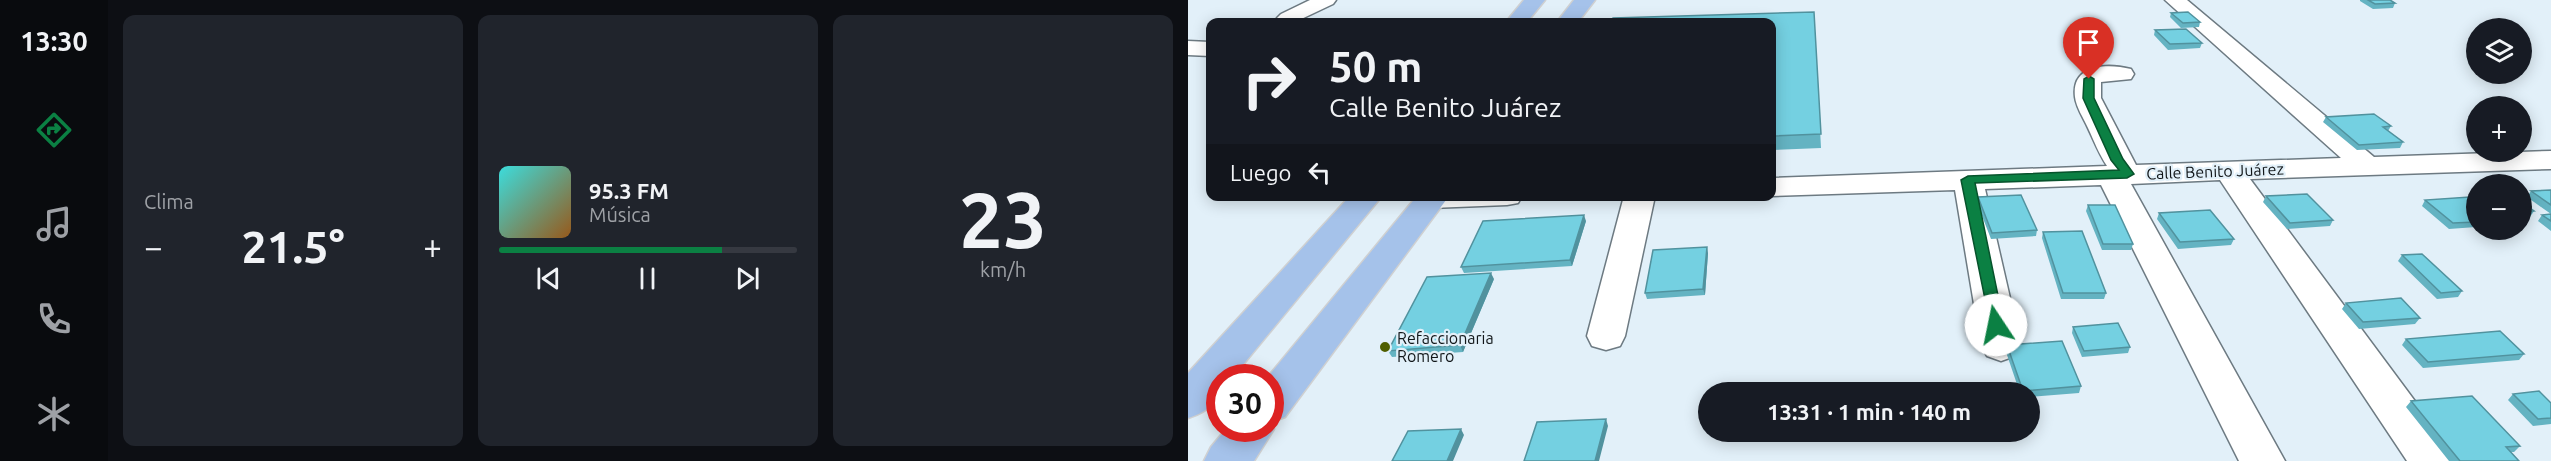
<!DOCTYPE html>
<html lang="es">
<head>
<meta charset="utf-8">
<style>
	body { margin:0; font-family:Ubuntu,sans-serif; background:#20242c; color:#f1f3f6; height:100vh; display:flex; flex-direction:column; font-size:22px; white-space:nowrap }
	* { box-sizing:border-box; margin:0 }
	p { font-size:20px; color:#9ea1a6 }
	.icon { flex:none; width:33px; height:33px; fill:none; stroke:currentColor; stroke-width:2; stroke-linecap:round; stroke-linejoin:round }
	.map { position:relative; flex:1; overflow:hidden }
	.side { display:flex; flex-direction:column; gap:15px; padding:15px; background:#0d0f14; width:1080px }
	.side>* { flex:none }
	.banner { position:absolute; left:18px; top:18px; width:570px; height:183px; border-radius:12px; box-shadow:0 3px 15px #0003; background:#171b24; color:#f1f3f6; overflow:hidden }
	.controls { position:absolute; left:1278px; top:18px; display:grid; gap:12px }
	.controls a { display:grid; place-items:center; width:66px; height:66px; border-radius:50%; background:#171b24; box-shadow:0 3px 15px #0003; font-size:30px }
	.speed { position:absolute; left:18px; top:364px; display:flex; gap:12px; font-size:30px; font-weight:700; text-align:center }
	.speed>* { display:grid; place-content:center; width:78px; height:78px; border-radius:50%; background:#171b24; box-shadow:0 3px 15px #0003; line-height:1 }
	.speed .limit { border:9px solid #d22; background:#fff; color:#111 }
	.pin { position:absolute; display:grid; place-items:center; width:51px; height:51px; color:#fff; margin:-62px -26px; border-radius:50% 50% 50% 0; rotate:-45deg; box-shadow:0 0 6px #0007 }
	.pin .icon { rotate:45deg }
	.me { position:absolute; width:66px; margin:-33px; rotate:349deg; stroke-linejoin:round; filter:drop-shadow(0 0 4px #0008) }
	.turn { display:flex; align-items:center; gap:21px; height:126px; padding:0 24px; font-size:27px }
	.turn .icon { width:78px; height:78px; stroke-width:2.5 }
	.turn b { display:block; font-size:42px; line-height:51px }
	.then { display:flex; align-items:center; height:57px; padding:0 24px; background:#0003; gap:12px; font-size:22px }
	.big { font-size:45px; font-weight:700; line-height:1.1 }
	.side .tile { flex:1; display:flex; flex-direction:column; justify-content:center; gap:9px; min-width:0; padding:0 21px; border-radius:12px; background:#20242c }
	.side .dial { align-items:center; gap:0 }
	.dial b { font-size:78px; line-height:1 }
	.song { display:flex; align-items:center; gap:18px }
	.cover { width:72px; height:72px; border-radius:9px; background:linear-gradient(135deg,hsl(180 70% 55%),hsl(30 70% 35%)) }
	.played { height:6px; border-radius:3px; background:linear-gradient(90deg,#0b8043 75%,#363941 75%) }
	.keys { display:flex; justify-content:space-around; direction:ltr }
	.heat { display:flex; justify-content:space-between; align-items:center; font-size:33px; direction:ltr }
	.side .tiles { flex:1; display:grid; gap:15px; grid-template-columns:repeat(3,1fr) }
	.trip { position:absolute; left:510px; top:382px; width:342px; height:60px; border-radius:30px; background:#171b24; box-shadow:0 3px 15px #0003; font-weight:700; line-height:60px; text-align:center }
	main { display:flex; flex:1; min-height:0 }
	.menu { display:flex; flex-direction:column; width:108px; justify-content:space-around; align-items:center; background:#090b0e; color:#9ea1a6 }
	.menu .icon { width:42px; height:42px }
	.menu .active { color:#0b8043 }
	.menu b { font-size:27px; color:#f1f3f6 }
	.map>svg:first-child { display:block }
</style>
</head>
<body>
<main>
<nav class="menu">
<b>13:30</b>
<svg class="icon active" aria-label="directions" viewBox="0 0 24 24"><path d="M12 3l9 9-9 9-9-9zM9 14v-3h6M13 9l2 2-2 2"/></svg>
<svg class="icon" aria-label="music" viewBox="0 0 24 24"><path d="M9 18V5l10-2v13"/><circle cx="6" cy="18" r="3"/><circle cx="16" cy="16" r="3"/></svg>
<svg class="icon" aria-label="phone" viewBox="0 0 24 24"><path d="M5 4h4l2 5-3 2q2 4 5 5l2-3 5 2v4C11 20 4 13 5 4z"/></svg>
<svg class="icon" aria-label="climate" viewBox="0 0 24 24"><path d="M12 3v18M4 7l16 10M4 17L20 7"/></svg>
</nav>
<section class="side">
<div class="tiles">
<div class="tile"><p>Clima</p>
<div class="heat"><a>−</a><b class="big">21.5°</b><a>+</a></div>
</div>
<div class="tile">
<div class="song"><i class="cover"></i><div><b>95.3 FM</b><p>Música</p></div></div>
<div class="played"></div>
<div class="keys"><svg class="icon" aria-label="previous" viewBox="0 0 24 24"><path d="M18 5L8 12l10 7zM5 5v14"/></svg><svg class="icon" aria-label="pause" viewBox="0 0 24 24"><path d="M8 5v14M16 5v14"/></svg><svg class="icon" aria-label="next" viewBox="0 0 24 24"><path d="M6 5l10 7-10 7zM19 5v14"/></svg></div>
</div>
<div class="tile dial"><b>23</b><p>km/h</p></div>
</div>
</section>
<div class="map">
<svg width="1363" height="461" viewBox="0 0 1363 461">
	<rect width="100%" height="100%" fill="#e2f0f9"/>
	<g fill="none" stroke-linecap="round" stroke-linejoin="round">
		<g stroke="#6d7a82" stroke-width="3">
			<path id="minor" d="M 122,0 L 148,0 L 145,4 L 107,22 L 93,22 L 89,18 L 93,14 Z
				M 977,0 L 999,0 L 1186,157 L 1363,151 L 1363,169 L 1062,179 L 1261,447 L 1268,461 L 1219,461 L 1032,180 L 943,184 L 1097,461 L 1051,461 L 913,185 L 797,189 L 833,346 L 827,356 L 813,361 L 799,356 L 793,346 L 767,190 L 584,196 L 584,178 L 919,166 C 911,154 906,141 900,128 C 896,119 888,107 887,97 C 883,64 919,63 943,69 L 946,74 L 943,79 L 913,82 L 913,98 L 948,165 L 1153,158 Z
				M 0,41 L 22,42 L 22,56 L 0,55 Z
				M 229,196 L 334,196 L 330,203 L 319,205 L 243,208 L 232,206 L 227,199 Z
				M 436,196 L 467,196 L 437,336 L 432,346 L 418,350 L 404,346 L 399,336 Z"/>
		</g>
		<g stroke="#cfd0d1" stroke-width="3">
			<path id="major" d="M 336,0 L 357,0 L 339,22 L 318,22 Z
				M 386,0 L 407,0 L 390,22 L 369,22 Z
				M 162,196 L 194,196 L 44,378 L 32,378 C 32,401 22,411 0,418 L 0,373 Z
				M 229,196 L 261,196 L 97,417 L 83,422 L 86,429 L 66,461 L 16,461 L 23,447 L 38,429 L 82,429 L 82,378 L 79,378 Z"/>
		</g>
		<use href="#minor" fill="#fff" fill-rule="evenodd"/>
		<use href="#major" fill="#a5c2ea" fill-rule="evenodd"/>
	</g>
	<path fill="#64b3c2" d="M 1172,0 L 1202,0 L 1207,3 L 1205,8 L 1185,9 L 1172,1 Z
		M 626,12 L 633,148 L 584,150 L 584,22 Z
		M 983,13 L 1012,22 L 1011,27 L 993,28 L 982,17 Z
		M 967,30 L 1014,43 L 1012,48 L 980,50 L 966,35 Z
		M 1138,117 L 1203,126 L 1200,131 L 1215,142 L 1212,148 L 1169,150 L 1135,122 Z
		M 1289,184 L 1288,184 L 1288,193 L 1285,190 Z
		M 1363,190 L 1363,214 L 1339,197 L 1343,191 Z
		M 1078,196 L 1145,220 L 1142,226 L 1099,229 L 1075,202 Z
		M 790,197 L 849,230 L 848,236 L 803,239 L 789,203 Z
		M 1237,200 L 1288,202 L 1288,227 L 1261,229 L 1234,206 Z
		M 1334,202 L 1346,211 L 1342,217 L 1334,218 Z
		M 900,205 L 945,244 L 943,250 L 914,250 L 898,211 Z
		M 971,213 L 1046,239 L 1043,245 L 990,249 L 969,219 Z
		M 1363,214 L 1363,231 L 1350,221 L 1354,215 Z
		M 398,221 L 384,266 L 276,273 L 273,267 Z
		M 855,232 L 918,293 L 916,299 L 873,299 L 854,238 Z
		M 520,253 L 517,295 L 459,299 L 457,293 Z
		M 1214,255 L 1274,291 L 1270,297 L 1249,299 L 1210,261 Z
		M 306,279 L 275,352 L 204,357 L 200,351 Z
		M 1158,303 L 1232,318 L 1227,324 L 1171,329 L 1154,309 Z
		M 885,327 L 942,347 L 940,353 L 894,357 L 884,333 Z
		M 1218,339 L 1336,354 L 1331,360 L 1235,368 L 1214,345 Z
		M 819,345 L 893,386 L 891,393 L 842,397 L 842,393 L 832,393 L 818,352 Z
		M 1325,394 L 1363,403 L 1363,424 L 1345,426 L 1320,400 Z
		M 1223,401 L 1332,446 L 1326,452 L 1323,452 L 1331,461 L 1261,461 L 1218,407 Z"/>
	<path fill="#51929e" d="M 396,215 L 398,221 L 384,266 L 382,260 Z
		M 519,247 L 520,253 L 517,295 L 515,289 Z
		M 303,273 L 306,279 L 275,352 L 272,345 Z
		M 418,419 L 420,426 L 411,461 L 407,461 Z
		M 273,429 L 276,435 L 265,461 L 259,461 Z"/>
	<path fill="#74d0e1" stroke="#51929e" stroke-width="1.5" d="M 1180,0 L 1202,0 L 1207,3 L 1187,4 Z
		M 626,12 L 633,134 L 584,136 L 584,22 L 422,22 L 425,18 Z
		M 1000,12 L 1012,22 L 995,23 L 983,13 Z
		M 998,29 L 1014,43 L 982,44 L 967,30 Z
		M 1186,114 L 1203,126 L 1195,127 L 1215,142 L 1171,145 L 1138,117 Z
		M 1308,183 L 1310,184 L 1289,184 Z
		M 1363,190 L 1363,205 L 1343,191 Z
		M 1119,194 L 1145,220 L 1102,223 L 1078,196 Z
		M 833,195 L 849,230 L 804,233 L 790,197 Z
		M 1282,197 L 1288,202 L 1288,222 L 1265,223 L 1237,200 Z
		M 1334,202 L 1346,211 L 1334,212 Z
		M 900,205 L 927,205 L 945,244 L 915,244 Z
		M 1022,210 L 1046,239 L 992,242 L 971,213 Z
		M 1363,214 L 1363,221 L 1354,215 Z
		M 396,215 L 382,260 L 273,267 L 295,221 Z
		M 894,231 L 918,293 L 875,293 L 855,232 Z
		M 519,247 L 515,289 L 457,293 L 465,250 Z
		M 1234,254 L 1274,291 L 1253,293 L 1214,255 Z
		M 303,273 L 272,345 L 200,351 L 239,277 Z
		M 1213,298 L 1232,318 L 1175,322 L 1158,303 Z
		M 930,323 L 942,347 L 896,351 L 885,327 Z
		M 1312,331 L 1336,354 L 1240,362 L 1218,339 Z
		M 874,341 L 893,386 L 835,391 L 819,345 Z
		M 1351,391 L 1363,403 L 1363,418 L 1350,419 L 1325,394 Z
		M 1284,396 L 1332,446 L 1318,447 L 1331,461 L 1272,461 L 1223,401 Z
		M 418,419 L 407,461 L 336,461 L 349,422 Z
		M 273,429 L 259,461 L 204,461 L 220,431 Z"/>
	<path fill="#0b8043" stroke="#07532c" stroke-width="1.5" d="M 901,76 L 906,79 L 906,98 L 935,159 L 946,174 L 939,178 L 787,183 L 816,325 L 814,329 L 803,329 L 773,180 L 780,176 L 931,170 L 923,160 L 895,98 L 896,79 Z"/>
	<circle fill="#4f5e00" stroke="#e2f0f9" stroke-width="2" cx="197" cy="347" r="6"/>
	<g text-anchor="middle" dominant-baseline="central" stroke-width="4.5" stroke-linejoin="round" paint-order="stroke">
		<g font-size="16" fill="#111619" stroke="#e2f0f9">
			<text transform="translate(1027 171) rotate(-2)">Calle Benito Juárez</text>
		</g>
		<g font-size="16" fill="#111619" stroke="#e2f0f9" text-anchor="start">
			<text x="209" y="338">Refaccionaria<tspan x="209" dy="18">Romero</tspan></text>
		</g>
	</g>
</svg>
<div class="controls">
<a><svg class="icon" aria-label="layers" viewBox="0 0 24 24"><path d="M12 4l9 5-9 5-9-5zM3 14l9 5 9-5"/></svg></a>
<a>+</a>
<a>−</a>
</div>
<div class="speed"><div class="limit">30</div></div>
<div class="pin" style="left:901px;top:79px;background:#d93025"><svg class="icon" aria-label="arrive" viewBox="0 0 24 24"><path d="M6 21V4h12l-3 4 3 4H6"/></svg></div>
<svg class="me" style="left:808px;top:325px" viewBox="-20 -20 40 40"><circle r="19" fill="#fff"/><path d="M0-13L10 11 0 6-10 11z" fill="#0b8043"/></svg>
<div class="trip">13:31 · 1 min · 140 m</div>
<div class="banner">
<div class="turn"><svg class="icon" aria-label="right" viewBox="0 0 24 24"><path d="M7 20v-9h11M14 6l5 5-5 5"/></svg><div><b>50 m</b>Calle Benito Juárez</div></div>
<div class="then">Luego<svg class="icon" aria-label="left" viewBox="0 0 24 24"><path d="M17 20v-9H6M10 6l-5 5 5 5"/></svg></div>
</div>
</div>
</main>
</body>
</html>
